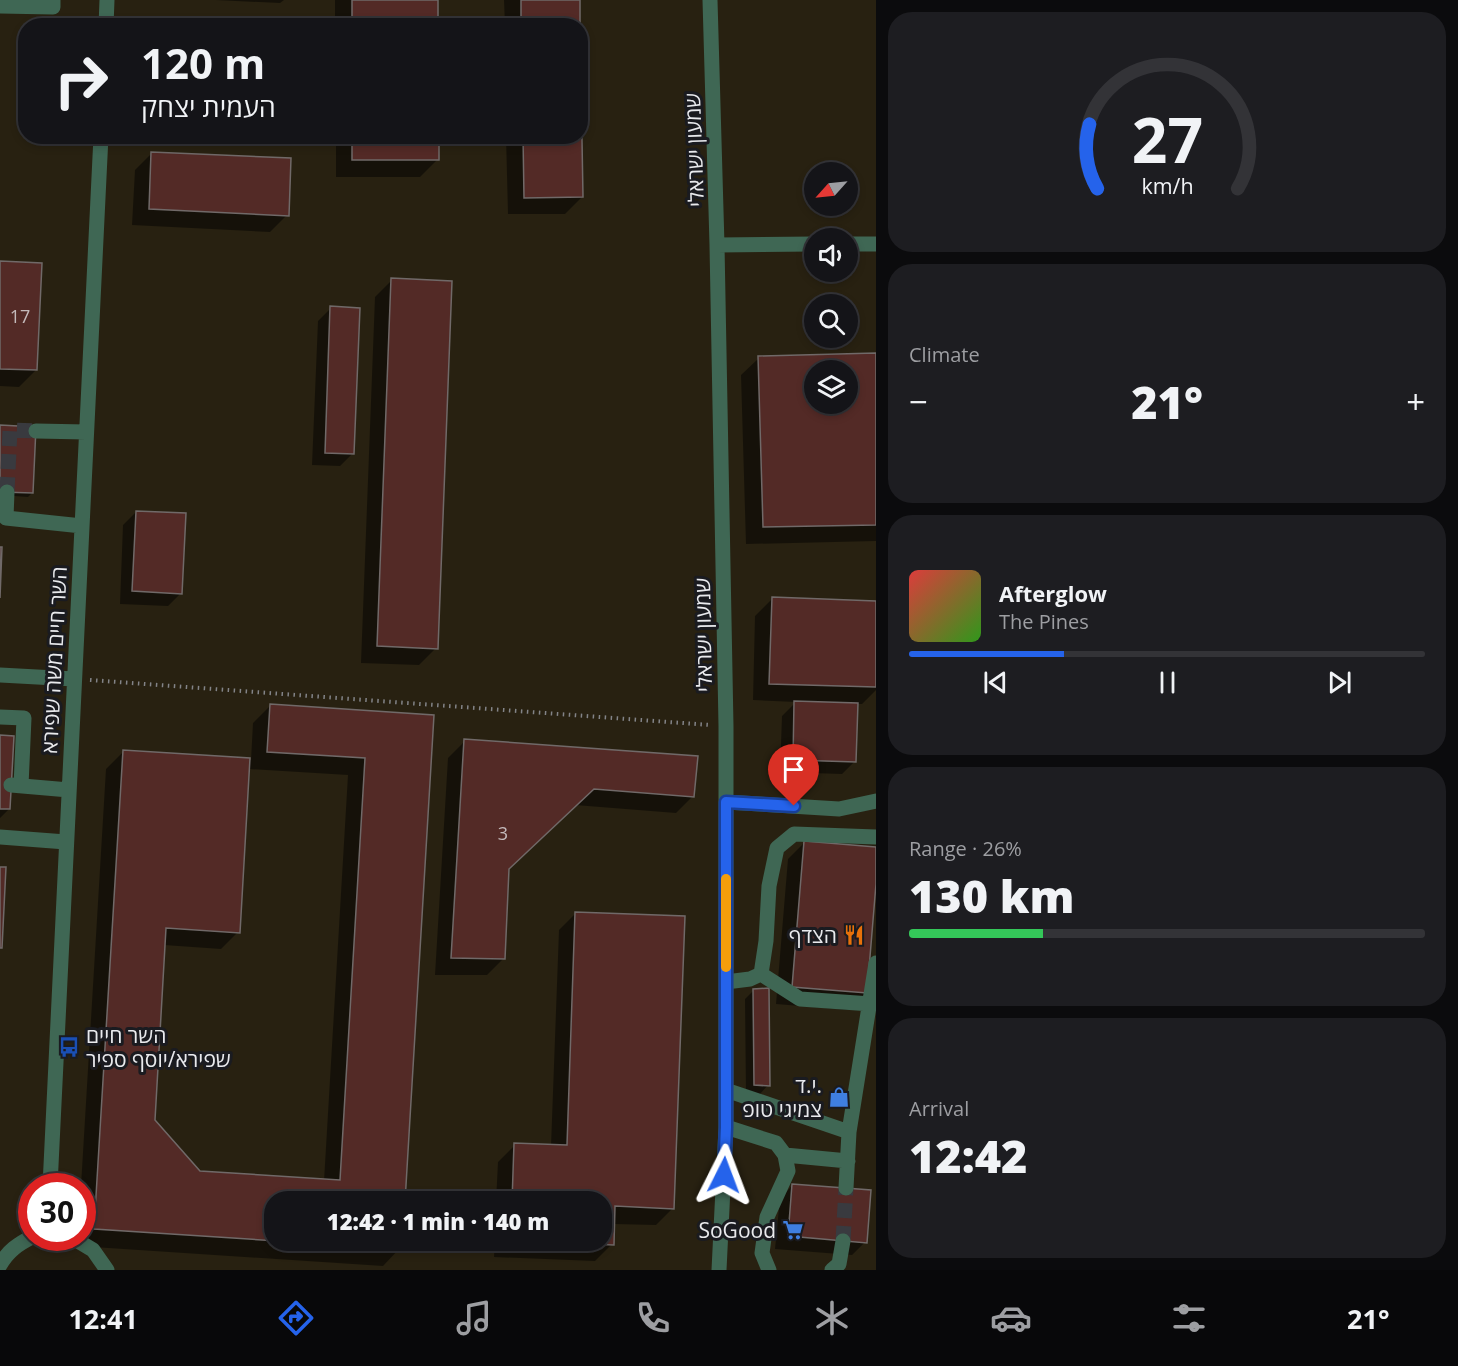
<!DOCTYPE html>
<html lang="en">
<head>
<meta charset="utf-8">
<style>
	body { margin:0; font-family:"Open Sans",Heebo,sans-serif; background:#1d1d21; color:#f1f3f6; height:100vh; display:flex; flex-direction:column; font-size:22px; white-space:nowrap }
	* { box-sizing:border-box; margin:0 }
	p { font-size:20px; color:#9d9ea2 }
	.icon { flex:none; width:33px; height:33px; fill:none; stroke:currentColor; stroke-width:2; stroke-linecap:round; stroke-linejoin:round }
	.map { position:relative; flex:1; overflow:hidden }
	.sheet { display:flex; flex-direction:column; gap:12px; padding:12px; background:#0b0b0d; width:582px }
	.sheet>* { flex:none }
	.top-card { position:absolute; left:18px; top:18px; width:570px; height:126px; border-radius:24px; box-shadow:0 3px 9px #0003,0 0 0 2px #333337; background:#141418; color:#f1f3f6; overflow:hidden }
	.needle { width:39px; rotate:243deg }
	.tools { position:absolute; left:804px; top:162px; display:grid; gap:12px }
	.tools a { display:grid; place-items:center; width:54px; height:54px; border-radius:50%; background:#141418; box-shadow:0 3px 9px #0003,0 0 0 2px #333337; font-size:30px }
	.speed { position:absolute; left:18px; top:1173px; display:flex; gap:12px; font-size:30px; font-weight:700; text-align:center }
	.speed>* { display:grid; place-content:center; width:78px; height:78px; border-radius:50%; background:#141418; box-shadow:0 3px 9px #0003,0 0 0 2px #333337; line-height:1 }
	.speed .limit { border:9px solid #d22; background:#fff; color:#111 }
	.pin { position:absolute; display:grid; place-items:center; width:51px; height:51px; color:#fff; margin:-62px -26px; border-radius:50% 50% 50% 0; rotate:-45deg; box-shadow:0 0 6px #0007 }
	.pin .icon { rotate:45deg }
	.me { position:absolute; width:66px; margin:-33px; rotate:3deg; stroke-linejoin:round; filter:drop-shadow(0 0 4px #0008) }
	.turn { display:flex; align-items:center; gap:21px; height:126px; padding:0 24px; font-size:27px }
	.turn .icon { width:78px; height:78px; stroke-width:2.5 }
	.turn b { display:block; font-size:42px; line-height:51px }
	.big { font-size:45px; font-weight:800; line-height:1.1 }
	.sheet .tile { flex:1; display:flex; flex-direction:column; justify-content:center; gap:9px; min-width:0; padding:0 21px; border-radius:24px; background:#1d1d21 }
	.sheet .dial { align-items:center; gap:0 }
	.dial svg { height:156px; overflow:visible; fill:none; stroke:#333337; stroke-width:7; stroke-linecap:round; text-anchor:middle }
	.dial text { fill:#f1f3f6; stroke:none }
	.song { display:flex; align-items:center; gap:18px }
	.cover { width:72px; height:72px; border-radius:9px; background:linear-gradient(135deg,hsl(0 70% 55%),hsl(110 70% 35%)) }
	.played { height:6px; border-radius:3px; background:linear-gradient(90deg,#2563eb 30%,#333337 30%) }
	.keys { display:flex; justify-content:space-around; direction:ltr }
	.heat { display:flex; justify-content:space-between; align-items:center; font-size:33px; direction:ltr }
	.charge { height:9px; border-radius:4px; background:linear-gradient(90deg,#34c759 26%,#333337 0) }
	.trip { position:absolute; left:264px; top:1191px; width:348px; height:60px; border-radius:24px; background:#141418; box-shadow:0 3px 9px #0003,0 0 0 2px #333337; font-weight:800; line-height:60px; text-align:center }
	.tabs { display:flex; height:96px; justify-content:space-around; align-items:center; background:#08080a; color:#9d9ea2 }
	.tabs .icon { width:42px; height:42px }
	.tabs .active { color:#2563eb }
	.tabs b { font-size:27px; color:#f1f3f6 }
	main { display:flex; flex:1; min-height:0 }
	.map>svg:first-child { display:block }
</style>
</head>
<body>
<main>
<div class="map">
<svg width="876" height="1270" viewBox="0 0 876 1270">
	<rect width="100%" height="100%" fill="#1a1b20"/>
	<path fill="#282111" fill-rule="evenodd" d="M 0,0 L 876,0 L 876,1270 L 0,1270 ZM 26,26 L 580,26 L 580,136 L 26,136 ZM 814,172 L 848,172 L 848,206 L 814,206 ZM 814,238 L 848,238 L 848,272 L 814,272 ZM 814,304 L 848,304 L 848,338 L 814,338 ZM 814,370 L 848,370 L 848,404 L 814,404 ZM 32,1186 L 82,1186 L 82,1238 L 32,1238 ZM 274,1202 L 602,1202 L 602,1240 L 274,1240 Z"/>
	<path fill="#0007" fill-rule="evenodd" d="M 216,0 L 284,0 L 280,3 Z
		M 335,0 L 437,0 L 437,26 L 335,26 Z
		M 504,0 L 579,0 L 579,26 L 505,26 Z
		M 336,136 L 437,136 L 437,160 L 420,177 L 336,177 Z
		M 506,136 L 580,136 L 582,197 L 565,214 L 508,214 Z
		M 152,153 L 287,215 L 270,232 L 132,225 L 135,170 Z
		M 0,263 L 36,370 L 19,387 L 0,386 Z
		M 392,280 L 436,648 L 419,665 L 361,663 L 375,297 Z
		M 331,308 L 353,453 L 340,466 L 312,465 L 318,321 Z
		M 876,355 L 876,541 L 746,544 L 741,375 L 759,358 ZM 814,370 L 848,370 L 848,404 L 814,404 Z
		M 0,427 L 32,493 L 28,497 L 0,495 Z
		M 136,512 L 181,593 L 168,606 L 120,604 L 123,525 Z
		M 772,599 L 876,602 L 876,690 L 862,704 L 856,704 L 855,761 L 842,774 L 780,772 L 782,716 L 796,702 L 753,700 L 755,616 Z
		M 270,706 L 432,716 L 403,1202 L 274,1202 L 274,1240 L 400,1248 L 383,1266 L 78,1246 L 82,1238 L 81,1186 L 106,769 L 123,752 L 251,760 L 253,723 ZM 248,769 L 348,775 L 324,1181 L 199,1173 L 153,1120 L 164,945 L 221,949 L 238,932 Z
		M 0,737 L 9,809 L 0,818 Z
		M 465,741 L 693,796 L 676,813 L 575,805 L 507,870 L 504,958 L 487,975 L 435,975 L 448,758 Z
		M 805,842 L 876,848 L 866,993 L 849,1010 L 776,1004 L 788,859 Z
		M 576,913 L 673,1208 L 656,1225 L 613,1224 L 612,1244 L 595,1261 L 494,1257 L 495,1240 L 602,1240 L 602,1202 L 496,1202 L 498,1162 L 515,1145 L 551,1146 L 559,930 Z
		M 754,990 L 768,1085 L 760,1094 L 746,1093 L 745,999 Z
		M 793,1185 L 865,1242 L 852,1255 L 775,1249 L 780,1198 Z"/>
	<path fill="#532a26" stroke="#706968" stroke-width="1.5" fill-rule="evenodd" d="M 352,0 L 438,0 L 438,26 L 352,26 Z
		M 521,0 L 580,0 L 580,26 L 521,26 Z
		M 580,26 L 583,197 L 524,198 L 523,136 L 580,136 Z
		M 352,136 L 439,136 L 439,160 L 352,160 Z
		M 151,152 L 291,158 L 289,216 L 149,209 Z
		M 0,261 L 42,263 L 37,370 L 0,369 Z
		M 391,278 L 452,281 L 438,649 L 377,646 Z
		M 330,306 L 360,308 L 354,454 L 325,453 Z
		M 876,353 L 876,525 L 763,527 L 758,356 ZM 814,370 L 848,370 L 848,404 L 814,404 Z
		M 0,425 L 36,427 L 33,493 L 0,492 Z
		M 136,511 L 186,513 L 182,594 L 132,591 Z
		M 0,547 L 2,547 L 0,598 Z
		M 772,597 L 876,601 L 876,687 L 769,684 Z
		M 794,701 L 858,703 L 856,762 L 793,760 Z
		M 270,704 L 434,715 L 405,1202 L 274,1202 L 274,1240 L 402,1240 L 402,1249 L 94,1229 L 123,750 L 250,758 L 240,933 L 166,928 L 155,1120 L 200,1171 L 340,1180 L 365,758 L 267,752 Z
		M 0,735 L 14,736 L 10,809 L 0,809 Z
		M 464,739 L 698,756 L 694,797 L 594,789 L 509,869 L 505,959 L 451,958 Z
		M 804,841 L 876,847 L 876,884 L 867,993 L 792,987 Z
		M 0,867 L 6,867 L 2,948 L 0,948 Z
		M 575,912 L 685,916 L 674,1209 L 615,1206 L 614,1245 L 511,1241 L 602,1240 L 602,1202 L 512,1202 L 514,1143 L 567,1145 Z
		M 769,988 L 770,1086 L 754,1085 L 753,989 Z
		M 792,1184 L 871,1190 L 867,1243 L 788,1236 Z"/>
	<g fill="none" stroke-linecap="round" stroke-linejoin="round">
		<path stroke="#393a3f" stroke-width="15" stroke-dasharray="15 8" stroke-linecap="butt" d="M 7,492 L 10,430 L 36,431
			M 843,1241 L 846,1188"/>
		<path stroke="#838488" stroke-width="4" stroke-dasharray="1.5 4.5" stroke-linecap="butt" d="M 90,680 L 710,725"/>
		<path stroke="#3f6754" stroke-width="15" d="M 710,0 L 717,245 L 726,726 L 726,1127 L 719,1270
			M 0,6 L 53,7 L 53,0
			M 106,26 L 107,0
			M 848,244 L 876,244
			M 717,245 L 814,244
			M 36,431 L 86,432
			M 7,492 L 6,518 L 82,526
			M 0,675 L 74,679
			M 0,717 L 24,718 L 21,786
			M 11,785 L 69,790
			M 726,802 L 839,809 L 876,801
			M 0,837 L 66,842
			M 761,974 L 800,999 L 871,1004
			M 726,982 L 750,979 L 761,974 L 766,941 L 769,886 L 777,848 L 794,834 L 876,837
			M 726,1090 L 849,1132 L 846,1188
			M 726,1127 L 776,1143 L 785,1155 L 788,1171 L 767,1217 L 762,1253 L 769,1270
			M 849,1132 L 876,963
			M 785,1155 L 848,1161
			M 50,1186 L 101,136
			M 73,1238 L 93,1250 L 107,1270
			M 0,1265 C 8,1251 18,1244 32,1237
			M 832,1270 L 839,1264 L 843,1241"/>
	</g>
	<g fill="none" stroke-linecap="round" stroke-linejoin="round">
		<g stroke="#184099" stroke-width="15">
			<path id="route" d="M 724,1175 L 726,1127 L 726,802 L 794,806"/>
		</g>
		<use href="#route" stroke="#2563eb" stroke-width="10"/>
		<path stroke="#f59e0b" stroke-width="10" d="M 726,879 L 726,967"/>
	</g>
	<defs>
		<g id="restaurant-bare" transform="scale(1.62)"><path d="M-5-6h1v4h1v-4h1v4h1v-4h1v5L-1.5 .5V6h-2V.5L-5-1ZM5-6V6H3V1.5H1.5Q1.5-4 5-6Z" fill="#e8710a" stroke="#1a1b20" stroke-width="2.5" paint-order="stroke"/></g>
		<g id="bus-bare" transform="scale(1.62)"><path d="M-5-6H5V4H4V6H2V4H-2V6H-4V4H-5ZM-3.5-4V0h7V-4ZM-3.5 1.2v1.5H-2V1.2ZM2 1.2v1.5H3.5V1.2Z" fill="#1a4fb4" stroke="#1a1b20" stroke-width="2.5" paint-order="stroke"/></g>
		<g id="shop-bare" transform="scale(1.62)"><path d="M-5-2.5h2.3a2.7 3.5 0 0 1 5.4 0H5L5.5 6h-11ZM-1.5-2.5h3a1.5 2.3 0 0 0-3 0Z" fill="#3f7fe0" stroke="#1a1b20" stroke-width="2.5" paint-order="stroke"/></g>
		<g id="supermarket-bare" transform="scale(1.62)"><path d="M-6-5.5h2.5l.6 2H6L4.5 2H-2.5L-4.4-4H-6ZM-1.5 3.2a1.3 1.3 0 1 0 .1 0ZM3 3.2a1.3 1.3 0 1 0 .1 0Z" fill="#3f7fe0" stroke="#1a1b20" stroke-width="2.5" paint-order="stroke"/></g>
	</defs>
	<g fill-rule="evenodd">
		<use href="#restaurant-bare" x="854" y="935"/>
		<use href="#bus-bare" x="69" y="1047"/>
		<use href="#shop-bare" x="839" y="1097"/>
		<use href="#supermarket-bare" x="793" y="1230"/>
	</g>
	<g text-anchor="middle" dominant-baseline="central" stroke-width="6" stroke-linejoin="round" paint-order="stroke">
		<g font-size="18" fill="#c4babb">
			<text x="20" y="316">17</text>
			<text x="503" y="833">3</text>
		</g>
		<g font-size="21" fill="#e9eaed" stroke="#1a1b20">
			<text transform="translate(694 150) rotate(-92)">שמעון ישראלי</text>
			<text transform="translate(703 635) rotate(-91)">שמעון ישראלי</text>
			<text transform="translate(54 660) rotate(-87)">השר חיים משה שפירא</text>
		</g>
		<g font-size="21" fill="#e9eaed" stroke="#1a1b20" text-anchor="end">
			<text x="837" y="935">הצדף</text>
			<text x="86" y="1035" text-anchor="start">השר חיים<tspan x="86" dy="24">שפירא/יוסף ספיר</tspan></text>
			<text x="822" y="1085">י.ד.<tspan x="822" dy="24">צמיגי טופ</tspan></text>
			<text x="776" y="1230">SoGood</text>
		</g>
	</g>
</svg>
<div class="tools">
<a><svg class="needle" viewBox="-14 -14 28 28"><path d="M0-13l5 13h-10z" fill="#e53935"/><path d="M0 13l5-13h-10z" fill="#9d9ea2"/></svg></a>
<a><svg class="icon" aria-label="sound" viewBox="0 0 24 24"><path d="M4 9h4l5-4v14l-5-4H4zM17 9q2 3 0 6"/></svg></a>
<a><svg class="icon" aria-label="search" viewBox="0 0 24 24"><circle cx="10" cy="10" r="6"/><path d="M15 15l6 6"/></svg></a>
<a><svg class="icon" aria-label="layers" viewBox="0 0 24 24"><path d="M12 4l9 5-9 5-9-5zM3 14l9 5 9-5"/></svg></a>
</div>
<div class="speed"><div class="limit">30</div></div>
<div class="pin" style="left:794px;top:806px;background:#d93025"><svg class="icon" aria-label="arrive" viewBox="0 0 24 24"><path d="M6 21V4h12l-3 4 3 4H6"/></svg></div>
<svg class="me" style="left:724px;top:1175px" viewBox="-20 -20 40 40"><path d="M0-17L14 15 0 8-14 15z" fill="#2563eb" stroke="#fff" stroke-width="4"/></svg>
<div class="trip">12:42 · 1 min · 140 m</div>
<div class="top-card">
<div class="turn"><svg class="icon" aria-label="right" viewBox="0 0 24 24"><path d="M7 20v-9h11M14 6l5 5-5 5"/></svg><div><b>120 m</b>העמית יצחק</div></div>
</div>
</div>
<section class="sheet">
<div class="tile dial"><svg viewBox="0 0 100 80">
<path d="M14 69A42 42 0 1 1 86 69"/>
<path d="M14 69A42 42 0 0 1 10 36" stroke="#2563eb"/>
<text x="50" y="56" font-size="32" font-weight="700">27</text>
<text x="50" y="72" font-size="11">km/h</text>
</svg></div>
<div class="tile"><p>Climate</p>
<div class="heat"><a>−</a><b class="big">21°</b><a>+</a></div>
</div>
<div class="tile">
<div class="song"><i class="cover"></i><div><b>Afterglow</b><p>The Pines</p></div></div>
<div class="played"></div>
<div class="keys"><svg class="icon" aria-label="previous" viewBox="0 0 24 24"><path d="M18 5L8 12l10 7zM5 5v14"/></svg><svg class="icon" aria-label="pause" viewBox="0 0 24 24"><path d="M8 5v14M16 5v14"/></svg><svg class="icon" aria-label="next" viewBox="0 0 24 24"><path d="M6 5l10 7-10 7zM19 5v14"/></svg></div>
</div>
<div class="tile"><p>Range · 26%</p><b class="big">130 km</b><div class="charge"></div></div>
<div class="tile"><p>Arrival</p><b class="big">12:42</b></div>
</section>
</main>
<nav class="tabs">
<b>12:41</b>
<svg class="icon active" aria-label="directions" viewBox="0 0 24 24"><path d="M12 3l9 9-9 9-9-9zM9 14v-3h6M13 9l2 2-2 2"/></svg>
<svg class="icon" aria-label="music" viewBox="0 0 24 24"><path d="M9 18V5l10-2v13"/><circle cx="6" cy="18" r="3"/><circle cx="16" cy="16" r="3"/></svg>
<svg class="icon" aria-label="phone" viewBox="0 0 24 24"><path d="M5 4h4l2 5-3 2q2 4 5 5l2-3 5 2v4C11 20 4 13 5 4z"/></svg>
<svg class="icon" aria-label="climate" viewBox="0 0 24 24"><path d="M12 3v18M4 7l16 10M4 17L20 7"/></svg>
<svg class="icon" aria-label="car" viewBox="0 0 24 24"><path d="M5 17H2v-5l4-1 3-4h7l3 4 3 1v5h-3M9 17h6M6 11h13"/><circle cx="7" cy="17" r="2"/><circle cx="17" cy="17" r="2"/></svg>
<svg class="icon" aria-label="filters" viewBox="0 0 24 24"><path d="M4 7h16M4 17h16"/><circle cx="9" cy="7" r="2"/><circle cx="15" cy="17" r="2"/></svg>
<b>21°</b>
</nav>
</body>
</html>
